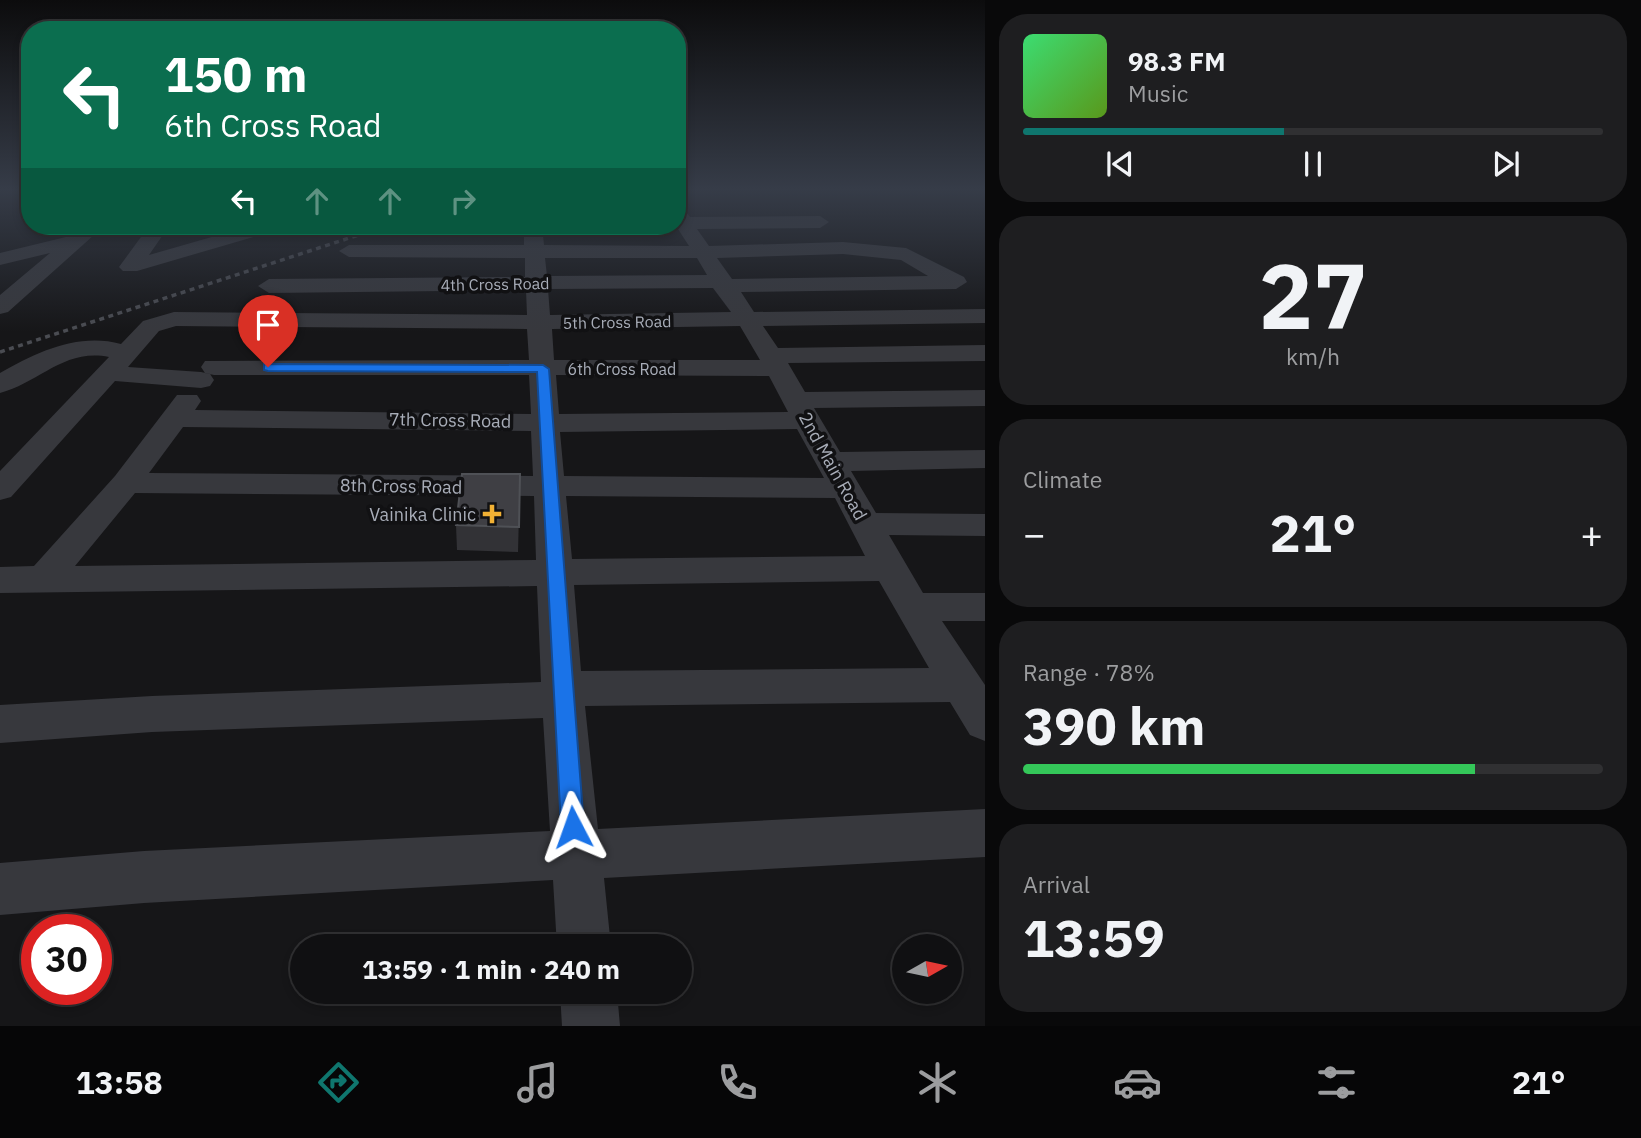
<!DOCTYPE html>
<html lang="en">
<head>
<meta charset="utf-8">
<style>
	body { margin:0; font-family:"IBM Plex Sans",sans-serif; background:#1e1e20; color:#f1f3f6; height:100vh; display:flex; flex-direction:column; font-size:26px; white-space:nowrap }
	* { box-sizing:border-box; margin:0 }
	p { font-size:23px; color:#9c9d9f }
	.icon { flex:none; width:38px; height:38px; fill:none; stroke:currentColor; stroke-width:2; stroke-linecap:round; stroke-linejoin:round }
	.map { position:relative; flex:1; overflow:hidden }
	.panel { display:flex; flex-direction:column; gap:14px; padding:14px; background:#09090a; width:656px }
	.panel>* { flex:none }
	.hud { position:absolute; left:21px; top:21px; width:665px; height:214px; border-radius:28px; box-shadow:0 4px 10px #0003,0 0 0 2px #303032; background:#0b6e4f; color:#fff; overflow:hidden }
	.needle { width:46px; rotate:81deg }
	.tools { position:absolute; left:892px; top:934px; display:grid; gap:14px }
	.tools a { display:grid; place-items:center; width:70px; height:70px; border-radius:50%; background:#101012; box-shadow:0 4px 10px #0003,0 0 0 2px #303032; font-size:35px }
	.speed { position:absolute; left:21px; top:914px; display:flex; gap:14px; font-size:35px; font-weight:700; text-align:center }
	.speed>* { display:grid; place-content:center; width:91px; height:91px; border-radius:50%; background:#101012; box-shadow:0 4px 10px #0003,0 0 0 2px #303032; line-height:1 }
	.speed .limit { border:10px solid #d22; background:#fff; color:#111 }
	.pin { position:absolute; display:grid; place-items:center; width:60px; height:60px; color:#fff; margin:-72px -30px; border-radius:50% 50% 50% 0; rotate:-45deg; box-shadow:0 0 7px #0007 }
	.pin .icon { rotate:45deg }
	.me { position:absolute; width:77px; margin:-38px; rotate:356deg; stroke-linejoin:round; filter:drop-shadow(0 0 5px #0008) }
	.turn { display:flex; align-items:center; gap:24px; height:147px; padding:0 28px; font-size:32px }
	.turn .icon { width:91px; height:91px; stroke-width:2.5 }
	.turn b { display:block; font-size:49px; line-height:60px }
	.lanes { display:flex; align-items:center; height:66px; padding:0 28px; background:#0003; justify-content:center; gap:35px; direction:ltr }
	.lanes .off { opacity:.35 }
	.big { font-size:52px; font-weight:700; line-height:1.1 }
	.panel .card { flex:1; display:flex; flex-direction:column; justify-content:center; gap:10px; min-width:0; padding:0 24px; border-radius:28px; background:#1e1e20 }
	.panel .dial { align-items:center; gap:0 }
	.dial b { font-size:91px; line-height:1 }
	.song { display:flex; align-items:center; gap:21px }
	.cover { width:84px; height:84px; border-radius:10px; background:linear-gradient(135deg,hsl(140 70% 55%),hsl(90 70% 35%)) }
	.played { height:7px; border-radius:4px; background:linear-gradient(90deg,#0f766e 45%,#303032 45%) }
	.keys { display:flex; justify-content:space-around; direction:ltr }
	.heat { display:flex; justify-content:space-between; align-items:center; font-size:38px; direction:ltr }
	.charge { height:10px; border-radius:5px; background:linear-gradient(90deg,#34c759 78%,#303032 0) }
	.trip { position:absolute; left:290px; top:934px; width:402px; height:70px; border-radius:35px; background:#101012; box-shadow:0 4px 10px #0003,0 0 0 2px #303032; font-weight:700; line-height:70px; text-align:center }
	.dock { display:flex; height:112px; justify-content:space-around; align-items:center; background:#060607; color:#9c9d9f }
	.dock .icon { width:49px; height:49px }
	.dock .selected { color:#0f766e }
	.dock b { font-size:32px; color:#f1f3f6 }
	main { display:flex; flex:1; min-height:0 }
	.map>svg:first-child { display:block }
</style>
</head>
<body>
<main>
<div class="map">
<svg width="985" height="1026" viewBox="0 0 985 1026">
	<rect width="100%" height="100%" fill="#161618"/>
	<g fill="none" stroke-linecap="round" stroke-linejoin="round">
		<path fill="#37383d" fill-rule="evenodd" d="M 677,207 L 683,208 L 690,217 L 820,216 L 829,222 L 820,228 L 697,229 L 709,246 L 843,242 L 906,248 L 964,277 L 967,282 L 956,289 L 741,292 L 754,312 L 985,309 L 985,323 L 763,326 L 778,348 L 985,345 L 985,361 L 788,363 L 805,392 L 985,390 L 985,406 L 814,408 L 840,452 L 985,450 L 985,468 L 851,471 L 876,513 L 985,514 L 985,536 L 889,535 L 923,593 L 985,593 L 985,621 L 942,621 L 985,685 L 985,741 L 970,735 L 950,702 L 585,706 L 598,829 L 985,809 L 985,857 L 604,878 L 611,947 L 557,947 L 553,880 L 144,903 L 0,915 L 0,863 L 144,851 L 550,831 L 543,718 L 152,732 L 0,743 L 0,705 L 152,696 L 541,682 L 537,586 L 0,593 L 0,567 L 34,566 L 115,476 L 177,395 L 197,395 L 201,401 L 195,410 L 531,414 L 529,375 L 214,375 L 205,373 L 201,367 L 205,361 L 529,360 L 527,329 L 176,326 L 159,331 L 128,367 L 201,372 L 210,374 L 214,380 L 210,386 L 201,388 L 115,381 L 11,497 L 0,500 L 0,471 L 109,357 C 64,348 39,383 0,393 L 0,373 C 36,352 79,332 121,344 L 143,321 L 174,312 L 527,315 L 526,290 L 269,293 L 258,286 L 269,279 L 525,277 L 525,258 L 349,257 L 339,251 L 349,245 L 524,245 L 524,226 L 542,226 L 544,245 L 689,246 L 678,229 L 669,226 L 677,226 ZM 843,254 L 901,260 L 928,276 L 732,279 L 717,258 ZM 545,258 L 697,258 L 707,275 L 547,276 ZM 713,288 L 731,312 L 550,315 L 548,289 ZM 740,326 L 760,360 L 554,360 L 552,329 ZM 556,375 L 769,376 L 788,412 L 559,414 ZM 183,427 L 531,431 L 533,476 L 149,473 ZM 797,429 L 824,478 L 564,476 L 560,432 ZM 135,493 L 534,496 L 536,560 L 75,566 ZM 566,496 L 835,498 L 865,556 L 572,559 ZM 879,581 L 929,668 L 581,671 L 574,585 Z
			M 83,226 L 104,226 L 8,312 L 0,314 L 0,295 L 50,253 L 0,265 L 0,253 L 70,236 Z
			M 149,226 L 169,226 L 149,255 L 250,226 L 280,226 L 277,230 L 137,271 L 123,271 L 119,267 Z
			M 560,992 L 617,992 L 620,1026 L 562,1026 Z"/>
		<path stroke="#4a4c52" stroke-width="3.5" stroke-dasharray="5 4.5" stroke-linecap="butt" d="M 0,352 L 386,226"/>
	</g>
	<path fill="#323236" d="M 520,474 L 518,552 L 457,550 L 456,525 Z"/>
	<path fill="#3f3f44" stroke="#4f5156" stroke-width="2" d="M 462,474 L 520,474 L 519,527 L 456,525 Z"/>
	<linearGradient id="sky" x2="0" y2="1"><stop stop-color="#0c0c0d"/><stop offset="0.57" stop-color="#363c48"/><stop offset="1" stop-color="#363c48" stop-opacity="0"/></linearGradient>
	<rect width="985" height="332" fill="url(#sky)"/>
	<path fill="#1a73e8" stroke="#114b97" stroke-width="2" d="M 264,364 L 543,365 L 549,369 L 584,827 L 581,835 L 573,838 L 565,835 L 561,827 L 537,372 L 268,371 L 264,370 Z"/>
	<path fill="#f2b134" stroke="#111113" stroke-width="2.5" d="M488.5 503.5h7v7h7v7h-7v7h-7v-7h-7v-7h7z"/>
	<g text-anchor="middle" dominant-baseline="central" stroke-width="7" stroke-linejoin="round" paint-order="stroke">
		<g font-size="16" fill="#a8adb8" stroke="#111113">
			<text transform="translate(495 284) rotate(-1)">4th Cross Road</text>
			<text transform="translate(617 322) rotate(-1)">5th Cross Road</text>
			<text x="622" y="369">6th Cross Road</text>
		</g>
		<g font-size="18" fill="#a8adb8" stroke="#111113">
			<text transform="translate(450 420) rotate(1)">7th Cross Road</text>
			<text transform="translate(833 466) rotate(61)">2nd Main Road</text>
			<text transform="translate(401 486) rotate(1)">8th Cross Road</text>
		</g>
		<g font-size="18" fill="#a8adb8" stroke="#111113" text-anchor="end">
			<text x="476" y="514">Vainika Clinic</text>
		</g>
	</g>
</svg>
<div class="tools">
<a><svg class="needle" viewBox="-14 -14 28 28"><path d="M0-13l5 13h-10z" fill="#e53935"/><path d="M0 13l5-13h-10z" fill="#9c9d9f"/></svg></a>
</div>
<div class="speed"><div class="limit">30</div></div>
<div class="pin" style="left:268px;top:367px;background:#d93025"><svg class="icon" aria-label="arrive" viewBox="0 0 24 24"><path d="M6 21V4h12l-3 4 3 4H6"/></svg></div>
<svg class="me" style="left:573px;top:827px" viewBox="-20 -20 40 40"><path d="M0-17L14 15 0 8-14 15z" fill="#1a73e8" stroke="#fff" stroke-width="4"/></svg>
<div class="trip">13:59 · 1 min · 240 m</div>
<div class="hud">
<div class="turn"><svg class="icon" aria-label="left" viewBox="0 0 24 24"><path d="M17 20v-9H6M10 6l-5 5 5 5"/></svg><div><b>150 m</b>6th Cross Road</div></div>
<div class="lanes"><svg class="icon" aria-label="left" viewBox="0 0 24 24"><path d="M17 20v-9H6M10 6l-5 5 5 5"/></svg><svg class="icon off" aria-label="ahead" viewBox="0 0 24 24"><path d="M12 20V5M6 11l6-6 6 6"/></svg><svg class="icon off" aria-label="ahead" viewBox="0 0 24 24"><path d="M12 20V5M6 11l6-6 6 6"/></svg><svg class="icon off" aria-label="right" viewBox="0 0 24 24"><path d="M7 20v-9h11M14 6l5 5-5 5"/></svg></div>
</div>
</div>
<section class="panel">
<div class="card">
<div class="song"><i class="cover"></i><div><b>98.3 FM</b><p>Music</p></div></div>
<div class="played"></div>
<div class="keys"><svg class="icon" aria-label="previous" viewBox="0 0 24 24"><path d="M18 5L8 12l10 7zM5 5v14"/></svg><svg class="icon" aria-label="pause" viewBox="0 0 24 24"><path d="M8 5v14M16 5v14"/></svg><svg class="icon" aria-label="next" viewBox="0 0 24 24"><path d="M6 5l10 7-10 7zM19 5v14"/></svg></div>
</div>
<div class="card dial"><b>27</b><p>km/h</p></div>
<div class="card"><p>Climate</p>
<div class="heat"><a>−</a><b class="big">21°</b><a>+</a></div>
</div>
<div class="card"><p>Range · 78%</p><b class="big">390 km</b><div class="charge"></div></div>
<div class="card"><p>Arrival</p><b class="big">13:59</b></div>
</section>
</main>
<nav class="dock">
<b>13:58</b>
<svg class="icon selected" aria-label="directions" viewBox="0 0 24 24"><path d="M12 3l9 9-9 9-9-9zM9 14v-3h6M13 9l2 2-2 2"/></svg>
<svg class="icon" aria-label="music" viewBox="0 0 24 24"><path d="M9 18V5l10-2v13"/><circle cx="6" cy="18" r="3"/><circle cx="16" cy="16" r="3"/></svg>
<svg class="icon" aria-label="phone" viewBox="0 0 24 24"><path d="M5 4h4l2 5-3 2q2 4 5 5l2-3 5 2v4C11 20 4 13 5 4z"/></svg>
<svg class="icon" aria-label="climate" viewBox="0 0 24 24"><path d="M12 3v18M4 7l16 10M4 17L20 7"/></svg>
<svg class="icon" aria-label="car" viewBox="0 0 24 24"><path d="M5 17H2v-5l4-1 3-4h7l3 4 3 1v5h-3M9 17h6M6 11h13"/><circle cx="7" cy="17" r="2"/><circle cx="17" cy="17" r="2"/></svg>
<svg class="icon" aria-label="filters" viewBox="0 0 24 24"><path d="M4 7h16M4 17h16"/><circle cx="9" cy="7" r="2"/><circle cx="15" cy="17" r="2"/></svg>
<b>21°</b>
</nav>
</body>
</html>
